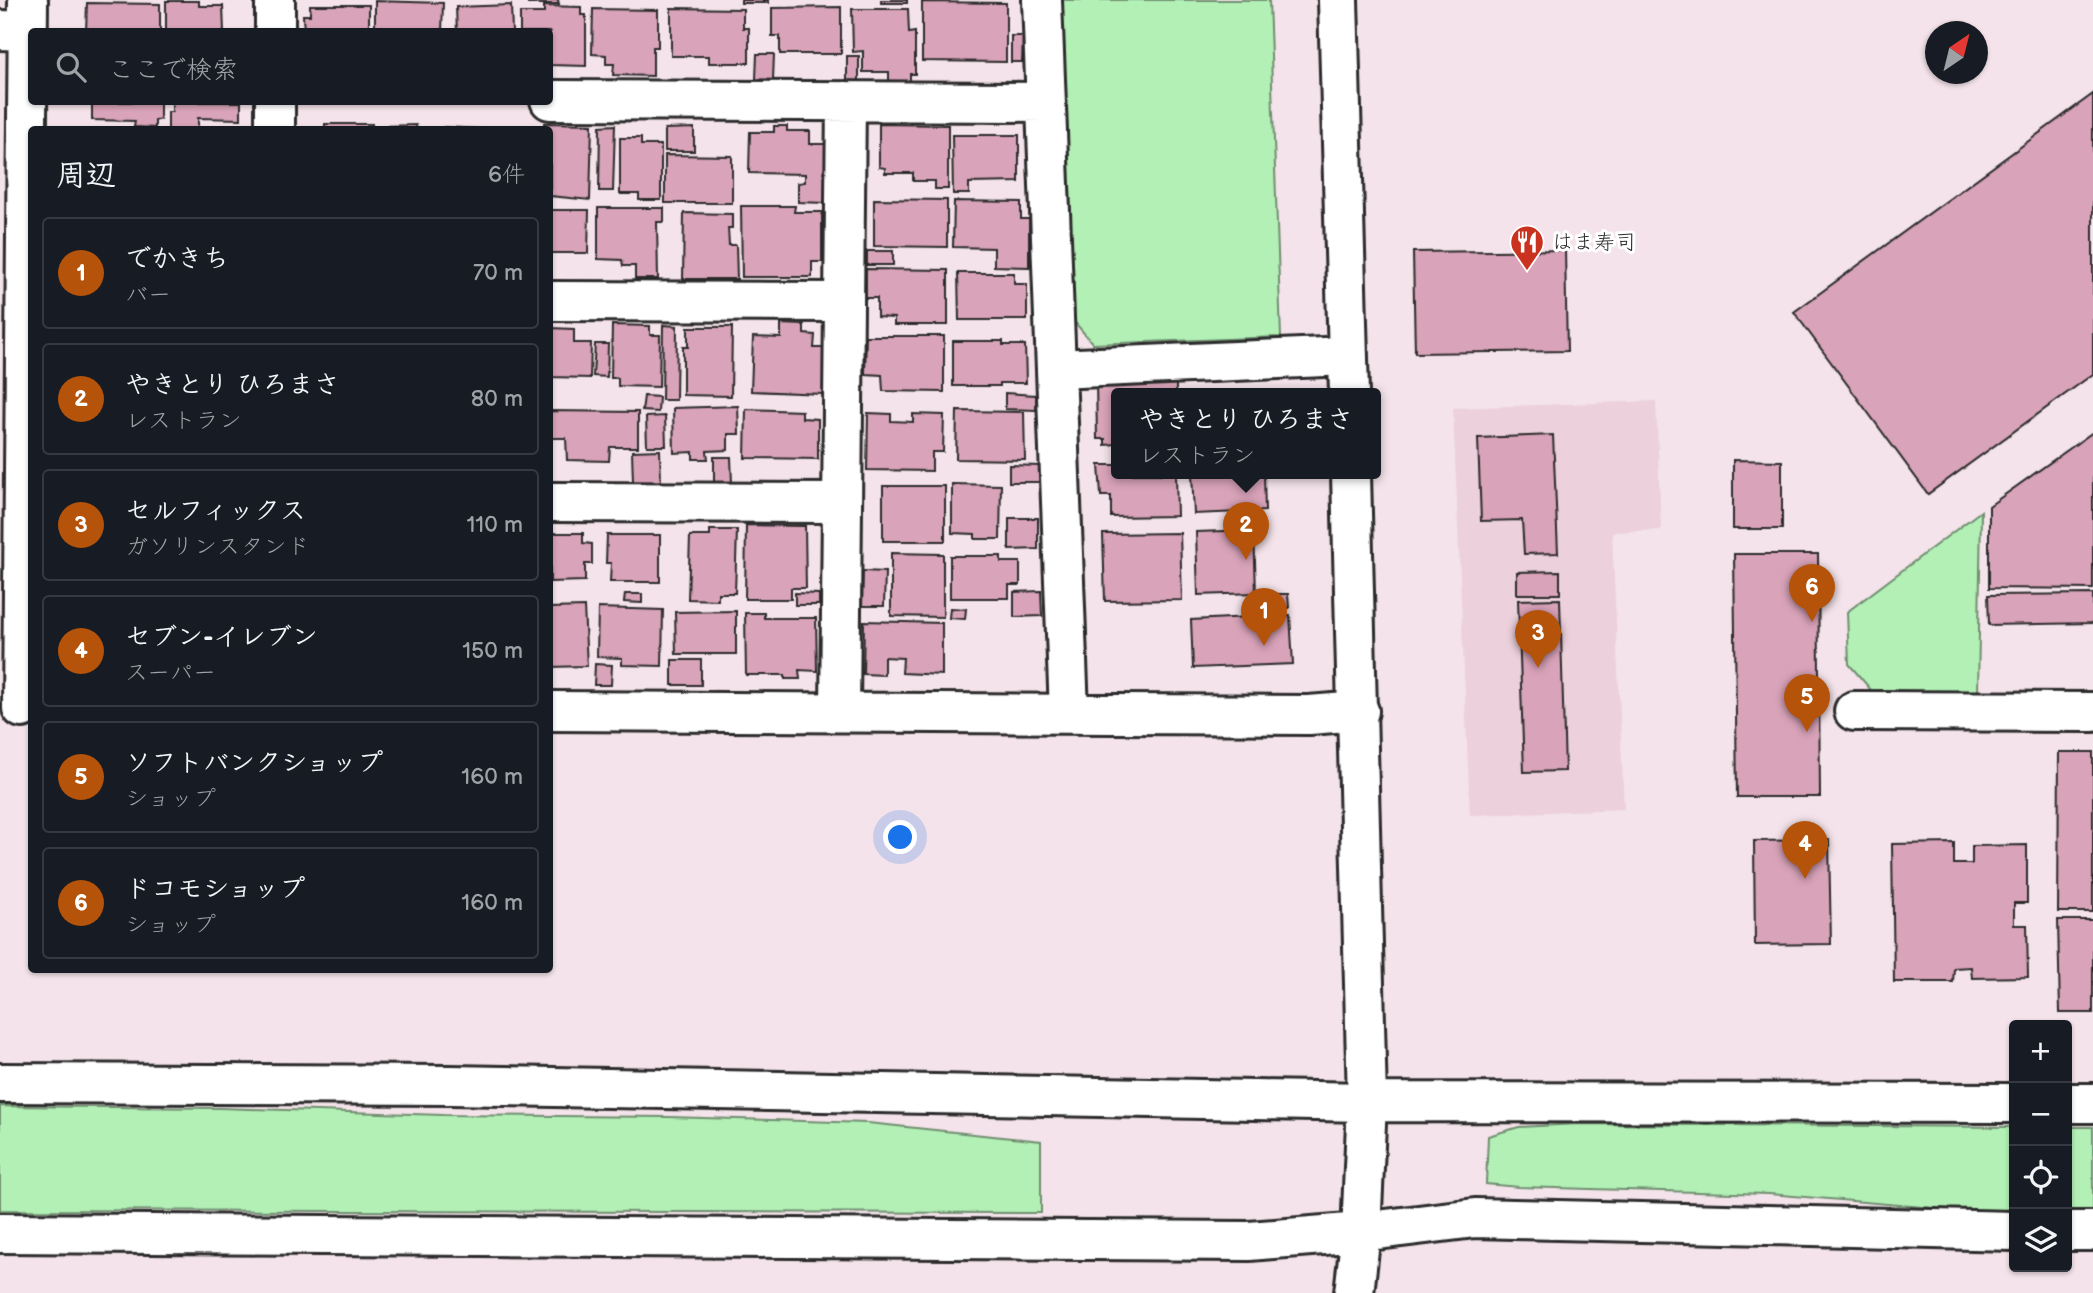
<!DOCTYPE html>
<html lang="ja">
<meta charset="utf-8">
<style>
body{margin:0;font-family:"Balsamiq Sans","Klee One",sans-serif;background:#20242c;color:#f1f3f6}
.controls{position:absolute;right:21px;bottom:21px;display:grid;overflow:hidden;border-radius:7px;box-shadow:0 2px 5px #0004}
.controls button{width:63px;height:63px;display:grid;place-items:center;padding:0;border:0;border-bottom:2px solid #363941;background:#171b24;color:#f1f3f6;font:35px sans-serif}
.compass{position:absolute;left:1925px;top:21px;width:63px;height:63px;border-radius:50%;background:#171b24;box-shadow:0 2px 5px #0004;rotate:35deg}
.you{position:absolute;left:901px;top:838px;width:24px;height:24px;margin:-18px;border:5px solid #fff;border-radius:50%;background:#1a73e8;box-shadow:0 0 0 10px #1a73e833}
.badge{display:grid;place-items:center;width:46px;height:46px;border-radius:50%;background:#b45309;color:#fff;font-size:23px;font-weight:700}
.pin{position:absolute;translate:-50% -58px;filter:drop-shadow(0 2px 4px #0008)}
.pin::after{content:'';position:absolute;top:37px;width:24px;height:21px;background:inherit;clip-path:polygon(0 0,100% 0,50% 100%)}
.popup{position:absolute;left:1111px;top:388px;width:270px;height:91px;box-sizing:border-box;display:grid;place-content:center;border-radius:7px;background:#171b24;filter:drop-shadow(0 2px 5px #0005);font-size:23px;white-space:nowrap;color:#9ea1a6}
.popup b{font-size:26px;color:#f1f3f6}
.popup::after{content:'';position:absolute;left:50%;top:100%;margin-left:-14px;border:14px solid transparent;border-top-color:#171b24}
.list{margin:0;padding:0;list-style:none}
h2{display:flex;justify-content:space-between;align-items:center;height:91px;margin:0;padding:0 28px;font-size:30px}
h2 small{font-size:23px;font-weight:400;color:#9ea1a6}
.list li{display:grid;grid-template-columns:46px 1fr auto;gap:21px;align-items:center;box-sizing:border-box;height:112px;margin:0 14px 14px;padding:0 14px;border:2px solid #363941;border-radius:7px}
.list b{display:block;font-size:26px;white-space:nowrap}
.list p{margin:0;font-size:23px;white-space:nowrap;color:#9ea1a6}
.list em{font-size:23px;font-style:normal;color:#9ea1a6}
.icon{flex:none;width:38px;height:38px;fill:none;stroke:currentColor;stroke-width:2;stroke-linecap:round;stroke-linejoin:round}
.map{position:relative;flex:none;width:2093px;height:1293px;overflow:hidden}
.search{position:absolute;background:#171b24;box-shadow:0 2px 5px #0004;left:28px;top:28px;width:525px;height:77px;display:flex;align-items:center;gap:18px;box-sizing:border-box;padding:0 24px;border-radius:7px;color:#9ea1a6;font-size:26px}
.panel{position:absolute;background:#171b24;box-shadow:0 2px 5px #0004;left:28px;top:126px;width:525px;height:847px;border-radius:7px}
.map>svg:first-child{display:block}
.built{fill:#ecd0db}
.green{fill:#b3f0b6;stroke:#6f8e70;stroke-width:2}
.building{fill:#d9a3b9;stroke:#2b2b2b;stroke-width:2}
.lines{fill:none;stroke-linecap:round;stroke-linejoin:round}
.minor-casing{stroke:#2b2b2b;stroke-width:44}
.tertiary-casing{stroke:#2b2b2b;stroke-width:44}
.minor{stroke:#fff;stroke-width:38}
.tertiary{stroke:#fff;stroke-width:38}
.labels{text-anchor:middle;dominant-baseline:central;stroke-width:6;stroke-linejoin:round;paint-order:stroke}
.poi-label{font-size:21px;fill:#2b2b2b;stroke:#fff;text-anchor:start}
</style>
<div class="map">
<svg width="2093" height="1293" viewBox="0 0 2093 1293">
<rect width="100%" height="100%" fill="#f4e3ea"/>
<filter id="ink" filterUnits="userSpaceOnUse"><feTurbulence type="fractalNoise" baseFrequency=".0143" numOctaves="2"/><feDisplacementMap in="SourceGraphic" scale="14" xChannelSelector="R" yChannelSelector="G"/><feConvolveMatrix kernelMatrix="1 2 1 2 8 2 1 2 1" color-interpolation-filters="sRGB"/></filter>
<g filter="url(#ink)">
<path class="built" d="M1656 401 1661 530 1612 532 1624 809 1470 815 1453 408Z"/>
<path class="green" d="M1060 0H1269L1281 337 1093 344 1072 319Z
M1981 511 1978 692 1871 690 1849 664 1847 612Z
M0 1106 220 1108 443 1115 668 1117 868 1123 1041 1141V1213L0 1210Z
M1578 1124 2014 1127V1210H1958L1769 1194 1519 1187 1486 1184 1488 1136 1519 1127Z
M2067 1127H2093V1211H2067Z"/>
<path class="building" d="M528 0H558L559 4H528Z
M741 0H768V3H741Z
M881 0H907V3H881Z
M166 1H199V6H223L224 32H166Z
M375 1 443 3 442 32H375Z
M922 2 1006 3V62L922 61Z
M87 3 160 4V32H86Z
M310 5H369V32H304L303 15H310Z
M511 5 512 32H457L456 7Z
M544 6 581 7V15H586V66L550 65V32H520V13H544Z
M841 7V54H780V36H772V8Z
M671 8 743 9V28H749V63H709V56H671Z
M593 9 658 10V47H653V76L613 75 614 64H606V55L592 54Z
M852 9H908L909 33 915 32V74H910V81L889 82V72H863V51L853 52Z
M1011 36H1023L1022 62H1011Z
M757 54H774L773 80 756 79Z
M847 56H859V83L847 82Z
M2093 94V374L1928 494 1794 312Z
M92 102H160V119L155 121V128L134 127 135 121 92 120Z
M172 102H241V119L198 118V130H168V112H172Z
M544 123 592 124 590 200 550 196V130H544Z
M325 124H372V130H325Z
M879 124 948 125V189H935V181H913V173H885V168L879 167Z
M416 125 417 130H382V126Z
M615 125 613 191H599L600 126Z
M774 126H787V131H810V144H826L825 203 798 202V183L805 182V174L749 173 750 132H774Z
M225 127 253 128V130H225Z
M444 127 500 130H444Z
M694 128V151H665V129Z
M952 135H1019V182L969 183V194H953Z
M620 138H641V145H661V200H639V194H620Z
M665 155 732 156V203H665Z
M874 199 947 200V247L874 246Z
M954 201 1021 202V219H1029V267L994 266V248L953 247Z
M741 206H795L794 212H822V262H812V277H742Z
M598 208H664V222H657L658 279H635V266H623L622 260 598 259Z
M550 210H589L588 253H550Z
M684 213 732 214V228H728L729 245H736L737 279H683Z
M1565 250 1567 351 1415 353 1413 252Z
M867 251H893V265H867Z
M866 269 948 270V325H894V318L877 317V298H866Z
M958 273H1014V284H1027V320H959Z
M781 324 804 325V334L815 335 814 348H825L823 394 751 391 753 337 781 338Z
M612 325 650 326V335H660L659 387 618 386V378H611Z
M663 325 677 326 676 400H662Z
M688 327H732L731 396 683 395V347H688Z
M550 328 574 329V343H591L590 378 550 377Z
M866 336H944V392L883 391 882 375 865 374Z
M953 341H1003V345H1025L1026 383H1000V386H953Z
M595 344H608L607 377 593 376Z
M1176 379V394H1116V444L1105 445V439H1097L1096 380Z
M1005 393 1036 395V410L1005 409Z
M644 396 659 397 658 412 642 411Z
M738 406 739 434H728V450L707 451 708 459H693V452L674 453 673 408Z
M746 409 802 411V418L818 419V459L745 458Z
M550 411 638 412V447H610L609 461 567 460 566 438H550Z
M957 411 1024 412 1025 460 956 459Z
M868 413 891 414V421L913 422V414L944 415 943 452H932V471L867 470Z
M665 416 666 446H647L646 417Z
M2093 432V589L1989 588V506Z
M1553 435 1558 553 1524 554 1522 520 1481 521 1478 438Z
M660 450 661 482H633L632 451Z
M714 457H731L732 484 714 483Z
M1733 460 1782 461V529H1733Z
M1009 465 1040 466 1041 482H1009Z
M1099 465H1116V474H1176L1177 516 1111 517V496H1101Z
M1192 474H1264L1265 511 1194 514Z
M952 484 1001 485 1000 539H975V534L952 533Z
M883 486H945V541H883Z
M1009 518H1038V549L1009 550Z
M746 525 805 526 806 588H791V599H745Z
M710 530H737L735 593H718V600L688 599 690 536H710Z
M1254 530 1256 593 1198 595 1196 532Z
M550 533H583V543L592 544V564H585V581L550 582Z
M1180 533 1182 600 1105 601 1103 534Z
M607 535H660V582H610L611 563H606Z
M891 553 943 554V617L891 616Z
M1734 554H1818L1820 797H1737Z
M950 556H1001V562H1020V585H1009V598H950Z
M863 571 885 572 884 606H862Z
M1560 571V594H1517V572Z
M1041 591 1042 616 1014 617V592Z
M795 593 819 594V605H795Z
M625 594H642V603L624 602Z
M1260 594H1288L1289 608 1260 609Z
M2093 594V623L1989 625 1988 595Z
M1560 599 1565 771 1524 772 1518 600Z
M584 607 587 666 550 667V608Z
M598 608 663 610 662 666 622 665V658L597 657Z
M950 608 966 609 965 619 949 618Z
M736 611V654H676L675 612Z
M745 613H764V618H816L817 671 799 670 800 679H785V675H746Z
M1290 615 1293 664 1193 668 1191 620Z
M864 621 942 623V675L902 673 903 658 884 657V675L863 674Z
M672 660H701V685H672Z
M595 664 612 665 611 685H594Z
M2059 752H2093V912H2058Z
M1829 840 1831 944 1755 945 1754 841Z
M1954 843V864H1972V846L2027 845V903H2014V925H2027L2028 977 1972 978 1971 967 1954 968 1953 982H1894L1892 844Z
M2058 920H2093V1013H2060Z"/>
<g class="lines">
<g class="minor-casing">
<path id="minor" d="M1042 0 1069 713
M0 30 28 31
M275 32V0
M550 100 1045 102
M275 130V102
M550 301 843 302
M1056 369 1347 356
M550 502 842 503
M550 711 1309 715 1359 711
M1854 711 2093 712
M840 712 846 101"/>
</g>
<g class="tertiary-casing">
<path id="tertiary" d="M1338 0 1349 394
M1351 474 1367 1102 1361 1232 1354 1293
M22 708 28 0
M0 1083 451 1085 1367 1102 2014 1103
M2067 1103H2093
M2067 1231H2093
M0 1233 1249 1241 1361 1232 1475 1218 2014 1231"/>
</g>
<use href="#minor" class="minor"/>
<use href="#tertiary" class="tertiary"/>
</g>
</g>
<defs>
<g id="restaurant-pin" transform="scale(1.75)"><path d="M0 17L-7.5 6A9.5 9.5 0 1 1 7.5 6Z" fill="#c8321e" stroke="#fff"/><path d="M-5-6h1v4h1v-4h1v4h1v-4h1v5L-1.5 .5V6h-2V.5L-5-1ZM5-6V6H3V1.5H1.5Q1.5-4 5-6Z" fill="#fff"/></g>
</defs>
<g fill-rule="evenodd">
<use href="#restaurant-pin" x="1527" y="242"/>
</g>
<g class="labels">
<g class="poi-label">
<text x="1552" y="242">はま寿司</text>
</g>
</g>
</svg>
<div class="controls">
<button>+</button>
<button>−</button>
<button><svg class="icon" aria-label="locate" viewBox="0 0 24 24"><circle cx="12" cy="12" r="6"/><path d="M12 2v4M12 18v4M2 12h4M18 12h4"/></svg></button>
<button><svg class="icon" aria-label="layers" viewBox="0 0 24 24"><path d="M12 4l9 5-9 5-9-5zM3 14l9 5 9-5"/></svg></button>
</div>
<svg class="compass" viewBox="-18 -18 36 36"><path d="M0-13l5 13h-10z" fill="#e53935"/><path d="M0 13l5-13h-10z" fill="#9ea1a6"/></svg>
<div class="you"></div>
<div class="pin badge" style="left:1264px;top:646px">1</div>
<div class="pin badge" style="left:1246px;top:560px">2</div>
<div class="popup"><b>やきとり ひろまさ</b>レストラン</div>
<div class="pin badge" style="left:1538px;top:668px">3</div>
<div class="pin badge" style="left:1805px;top:879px">4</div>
<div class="pin badge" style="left:1807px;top:732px">5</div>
<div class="pin badge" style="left:1812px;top:622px">6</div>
<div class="search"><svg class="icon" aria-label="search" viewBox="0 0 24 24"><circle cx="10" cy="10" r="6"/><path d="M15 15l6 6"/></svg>ここで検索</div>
<section class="panel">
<h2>周辺<small>6件</small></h2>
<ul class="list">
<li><span class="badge">1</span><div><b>でかきち</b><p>バー</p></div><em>70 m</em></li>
<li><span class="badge">2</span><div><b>やきとり ひろまさ</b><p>レストラン</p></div><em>80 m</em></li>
<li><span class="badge">3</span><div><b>セルフィックス</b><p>ガソリンスタンド</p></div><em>110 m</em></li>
<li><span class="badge">4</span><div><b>セブン-イレブン</b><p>スーパー</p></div><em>150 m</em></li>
<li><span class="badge">5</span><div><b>ソフトバンクショップ</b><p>ショップ</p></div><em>160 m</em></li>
<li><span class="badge">6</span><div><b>ドコモショップ</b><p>ショップ</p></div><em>160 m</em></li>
</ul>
</section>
</div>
